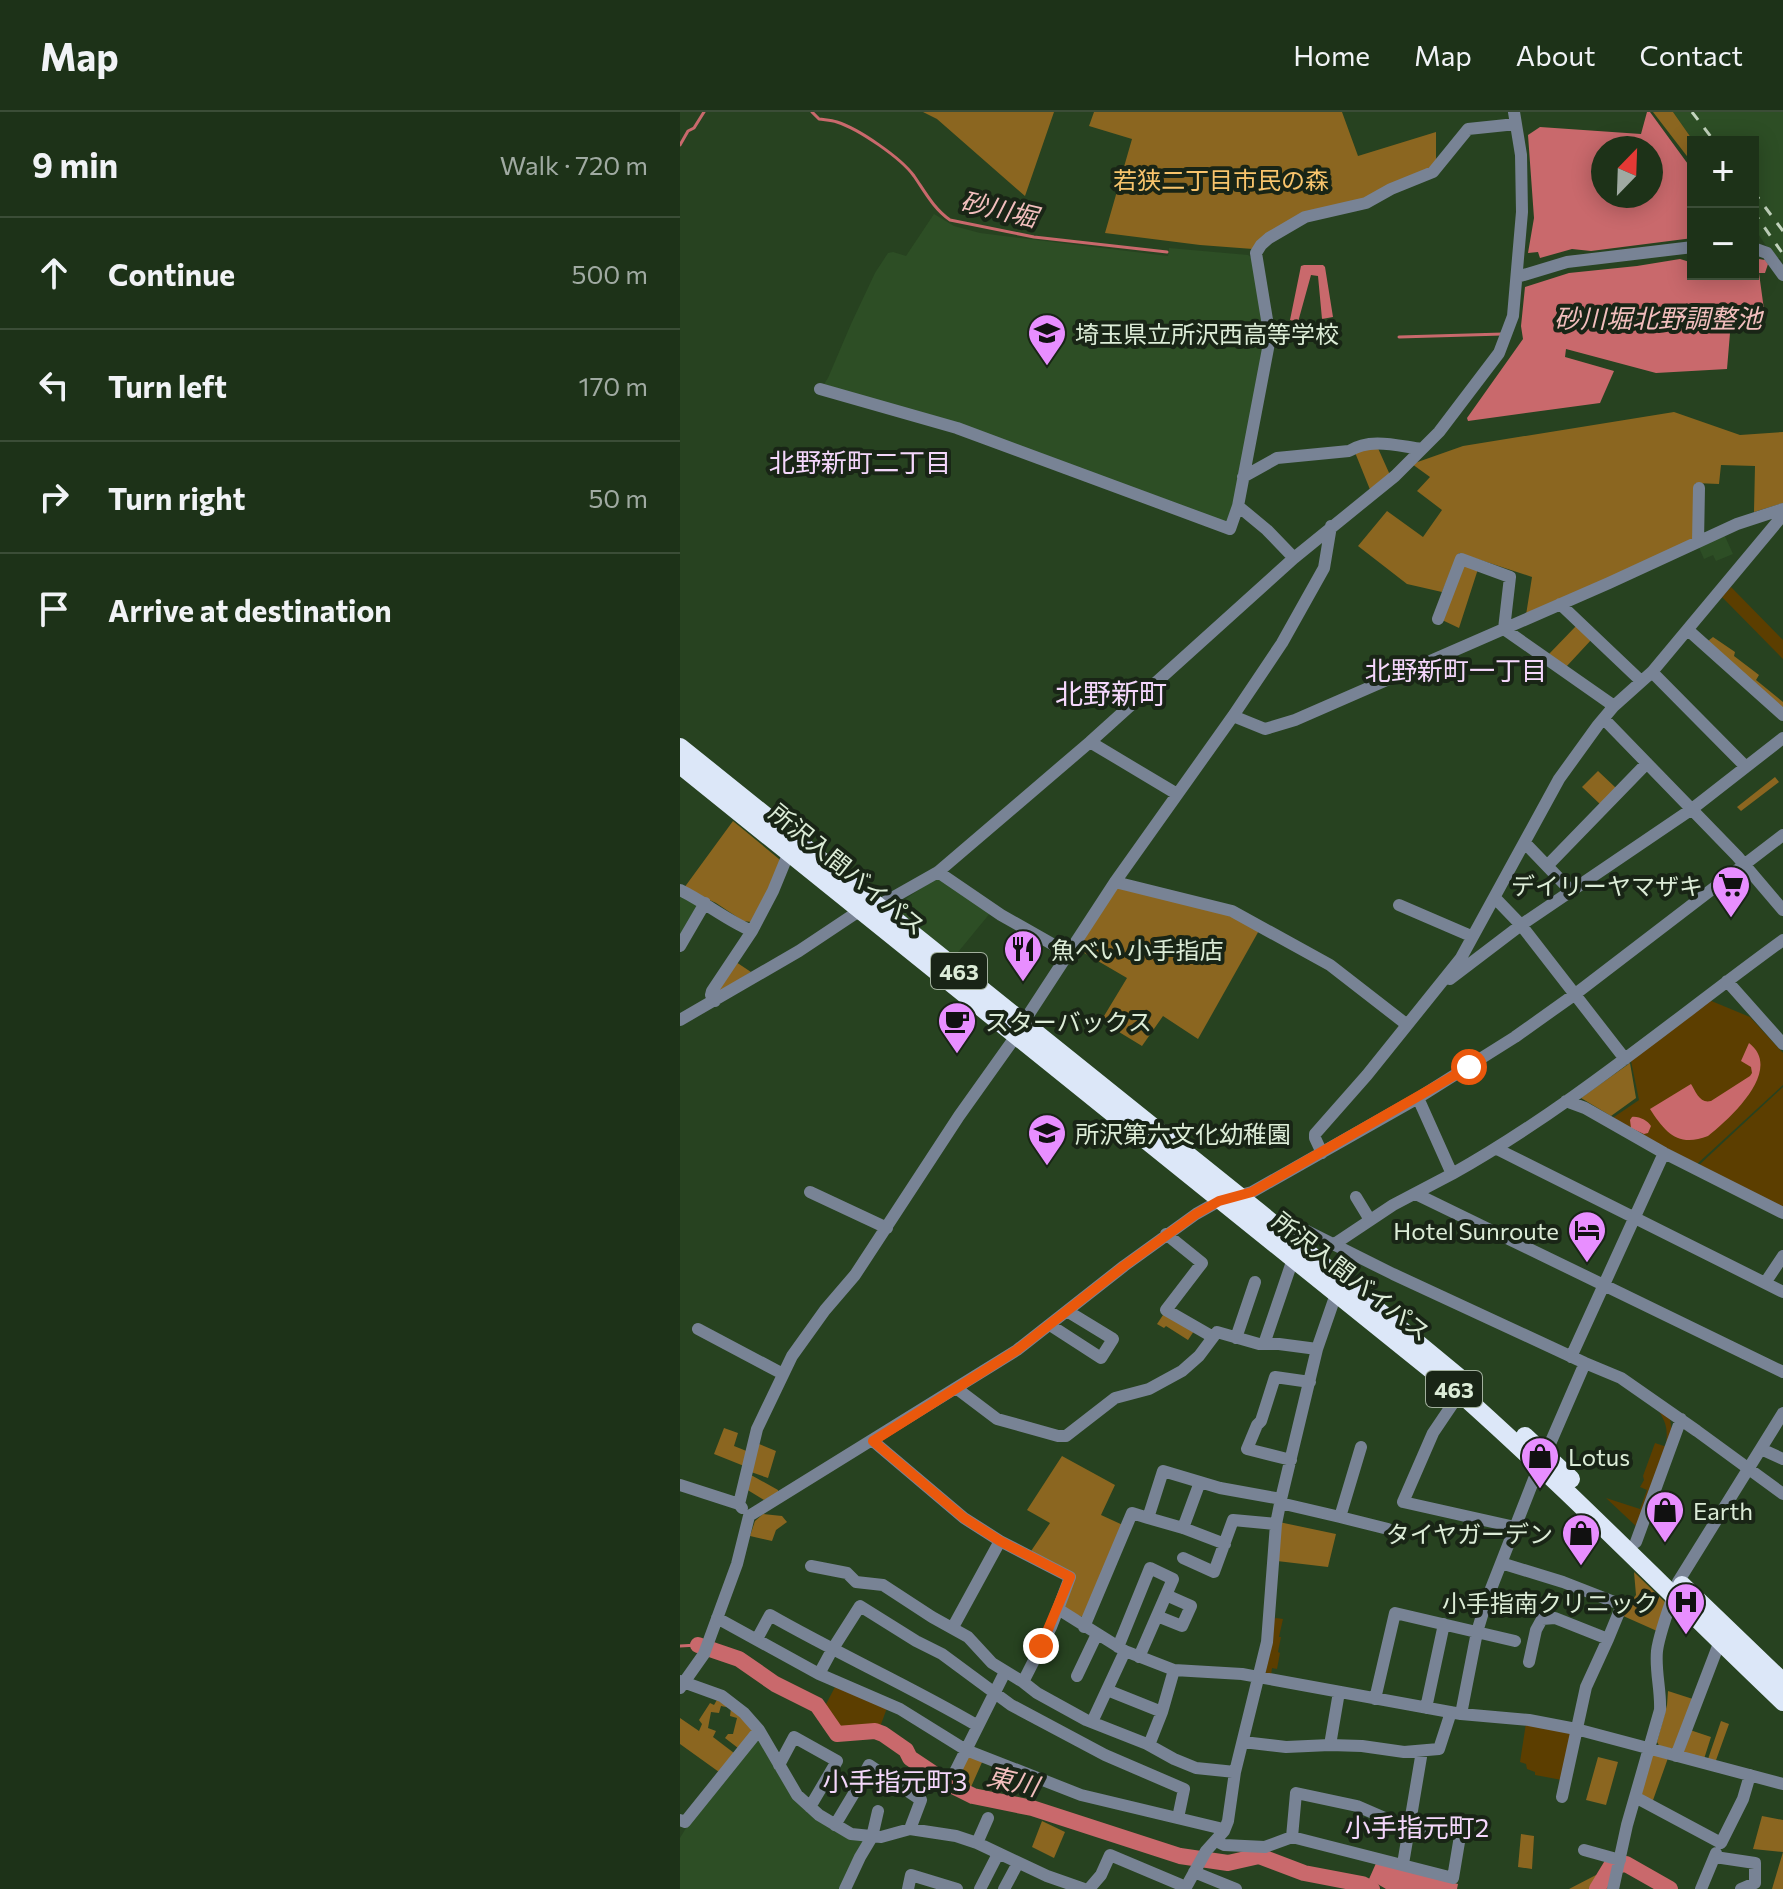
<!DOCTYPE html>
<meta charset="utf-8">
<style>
body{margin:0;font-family:Commissioner,"Noto Sans JP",sans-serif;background:#253a21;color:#f1f3f6}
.controls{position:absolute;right:24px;top:24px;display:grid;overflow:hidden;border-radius:0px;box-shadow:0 4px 20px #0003}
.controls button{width:72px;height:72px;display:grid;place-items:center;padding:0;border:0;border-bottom:2px solid #3b4d37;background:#1d3218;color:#f1f3f6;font:40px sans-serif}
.compass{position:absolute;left:911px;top:24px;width:72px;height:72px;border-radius:50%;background:#1d3218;box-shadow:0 4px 20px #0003;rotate:23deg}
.stop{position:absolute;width:24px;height:24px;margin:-18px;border:6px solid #ea580c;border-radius:50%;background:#fff}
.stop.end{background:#ea580c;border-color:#fff;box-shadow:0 2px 8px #0008}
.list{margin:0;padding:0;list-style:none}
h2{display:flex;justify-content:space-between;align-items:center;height:104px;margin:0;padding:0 32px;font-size:34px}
h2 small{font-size:26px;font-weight:400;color:#a0aaa2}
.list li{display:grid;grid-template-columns:52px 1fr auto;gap:24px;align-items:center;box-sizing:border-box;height:112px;padding:0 32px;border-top:2px solid #3b4d37}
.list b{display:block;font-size:30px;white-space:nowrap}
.list em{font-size:26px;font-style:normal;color:#a0aaa2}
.icon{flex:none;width:44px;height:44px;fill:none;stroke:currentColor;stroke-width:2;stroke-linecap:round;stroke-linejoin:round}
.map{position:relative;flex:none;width:1103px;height:1777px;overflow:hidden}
header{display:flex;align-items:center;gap:48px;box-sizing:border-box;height:112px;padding:0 40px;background:#1d3218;border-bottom:2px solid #3b4d37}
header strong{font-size:38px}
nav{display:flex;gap:44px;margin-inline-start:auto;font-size:28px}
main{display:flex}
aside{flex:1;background:#1d3218}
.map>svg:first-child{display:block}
.built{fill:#2d4e25}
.green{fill:#5c3e00}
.forest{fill:#8b6620}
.water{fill:#c9696c;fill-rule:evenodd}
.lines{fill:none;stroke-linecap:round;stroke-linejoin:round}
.stream{stroke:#c9696c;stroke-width:3}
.river{stroke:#c9696c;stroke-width:16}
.minor{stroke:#788395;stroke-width:12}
.highway{stroke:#dce7f8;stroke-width:18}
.rail{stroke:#c2d3bd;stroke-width:3;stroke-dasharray:10 10;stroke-linecap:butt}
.route{stroke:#ea580c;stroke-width:10}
.labels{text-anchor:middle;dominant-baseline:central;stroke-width:8;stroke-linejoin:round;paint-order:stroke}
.shield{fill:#192516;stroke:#a2b09d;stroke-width:2}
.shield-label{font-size:22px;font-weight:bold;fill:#dcecd7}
.park-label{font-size:24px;fill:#f8c46c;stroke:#192516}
.poi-label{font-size:24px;fill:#dcecd7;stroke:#192516;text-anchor:start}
.street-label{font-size:24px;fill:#dcecd7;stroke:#192516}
.water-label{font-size:26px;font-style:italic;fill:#f2bebd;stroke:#192516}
.neighbourhood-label{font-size:26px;fill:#f5d7fc;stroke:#192516}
.quarter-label{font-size:28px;fill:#f5d7fc;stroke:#192516}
</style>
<header>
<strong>Map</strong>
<nav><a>Home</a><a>Map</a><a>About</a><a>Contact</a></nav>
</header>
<main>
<aside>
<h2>9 min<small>Walk · 720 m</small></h2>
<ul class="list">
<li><svg class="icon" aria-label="ahead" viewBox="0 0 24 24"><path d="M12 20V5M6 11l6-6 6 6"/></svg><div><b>Continue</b></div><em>500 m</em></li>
<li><svg class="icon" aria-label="left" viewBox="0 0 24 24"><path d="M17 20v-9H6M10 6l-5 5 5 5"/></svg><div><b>Turn left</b></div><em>170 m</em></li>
<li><svg class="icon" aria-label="right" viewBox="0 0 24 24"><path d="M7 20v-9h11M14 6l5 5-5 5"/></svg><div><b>Turn right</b></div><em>50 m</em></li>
<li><svg class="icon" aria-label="arrive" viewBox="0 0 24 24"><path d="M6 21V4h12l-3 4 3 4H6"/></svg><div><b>Arrive at destination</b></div></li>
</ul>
</aside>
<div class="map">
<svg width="1103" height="1777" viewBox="0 0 1103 1777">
<rect width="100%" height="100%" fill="#274220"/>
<path class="built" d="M993 0H1103V150L1100 146H1094L1073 114V30H1014Z
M254 102 274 114 300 121 488 144 489 136 568 143 572 146 587 222 560 368 546 413 144 272 148 266 171 212 195 161 208 141 213 140 226 144Z
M1043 420 1053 442 1036 449 1033 443 1024 447 1017 431Z
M259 764 311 800 274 845 214 795Z
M0 779 17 794 0 824Z
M77 1628 82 1632 114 1686 184 1729 161 1777H0V1726L6 1716Z"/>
<path class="green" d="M1051 475 1103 528V547L1042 485Z
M1029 888 1070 905 1103 941V973L1016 1053 931 1007 959 988 951 949Z
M1103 975V1099L1018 1054Z
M977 1296 990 1307 992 1321 958 1416 926 1386 960 1397 967 1378 960 1375 964 1368 963 1364 975 1331 984 1334 986 1333C988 1315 986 1311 977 1296Z
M596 1506 603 1507 599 1525H601L598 1540 600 1541 597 1557 592 1556 591 1563 587 1562 584 1558 594 1507Z
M155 1575 207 1596 200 1615 161 1614 144 1596Z
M846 1611 892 1620 882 1668 855 1663V1660L847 1657 846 1652 840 1650Z"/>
<path class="forest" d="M243 0H374L345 84 257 7Z
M414 0H662L678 44 756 20V54L685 87 629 99 573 137 520 133 425 121 452 27 409 14Z
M973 0H993L1014 30 1013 52Z
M994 300 1060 323 1103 320V391L1074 400 1075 354 1041 353 1039 372 1015 371 1014 429 846 503 852 465 779 441 762 480 727 472 678 434 707 399 743 425 762 398 737 379 750 365 732 352 783 334Z
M697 334 710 363 691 380 674 338Z
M781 450 798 457 779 516 760 507Z
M897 513 912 527 886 555 869 542Z
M1033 525 1055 540 1054 544 1079 563 1076 568 1103 590V598L1028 529Z
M918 659 936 676 921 693 902 675Z
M1095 665 1099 670 1061 699 1057 695Z
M53 709 99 747 100 749 90 777 71 810 63 809 36 791 4 776Z
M436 773 552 799 581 815 518 927 483 904 462 934 421 909 447 866 394 835Z
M56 850 71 860 38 881 36 878Z
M950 951 956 986 931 1004 901 986Z
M487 1197 516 1216 508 1228 486 1214 484 1216 477 1212Z
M44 1316 58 1321 54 1334 69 1340 64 1354 34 1342Z
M79 1332 96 1339 88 1366 71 1360Z
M382 1344 435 1373 421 1403 445 1414 405 1506 383 1497 393 1464 349 1442 370 1411 347 1398Z
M71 1363 98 1378V1381L84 1388 66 1377Z
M83 1402 102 1404 107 1410 96 1418 92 1429 70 1424 75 1409Z
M599 1410 656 1422 648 1455 597 1449Z
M954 1460 987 1492 977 1519 941 1503 956 1483Z
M988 1579 1016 1588 998 1637 980 1635 977 1630 987 1593Z
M38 1586 62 1602 74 1617 60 1636H58L45 1626 48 1622H53L57 1606 50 1604 51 1596 41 1594 39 1601 31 1600 28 1616 36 1619 33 1625 54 1641V1643L39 1660 0 1632V1606L19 1619 22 1612 19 1608 30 1591 34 1593Z
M1041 1609 1049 1612 1035 1651 1028 1647Z
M1010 1618 1031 1625 1024 1647 1003 1642Z
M288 1642 303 1648 291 1675 276 1665Z
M970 1642 988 1646 972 1691 961 1685Z
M918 1645 938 1650 926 1693 906 1688Z
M1082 1704 1103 1708V1777H1092L1103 1740 1073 1737Z
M362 1709 385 1720 374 1746 352 1735Z
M841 1722 854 1724 852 1757 838 1755Z
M916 1763 931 1768 929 1777H889Z"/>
<path class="water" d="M967 0H970L1013 59V126L911 139 892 137 860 146 858 140 848 141 854 106 848 23 860 15 961 22ZM971 36V84H923V36Z
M1073 146 1085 148 1088 152 1085 161H1079L1085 205 1051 209 1047 257 976 261 886 237 885 245 934 259 920 291 788 309 787 306 843 227 841 214 845 175 889 161 957 154 1000 147 1013 151V162H1073Z
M624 153H643L645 155 653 205 642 207 638 164 631 163 618 210 610 208 621 154Z
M1069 931C1103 957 1053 1004 1028 1024 998 1036 985 1020 970 997L1011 972C1016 980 1020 992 1031 989L1070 964 1072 961 1071 955 1061 949Z
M952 1005C959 1004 968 1009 971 1014L968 1021 964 1022 951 1016 950 1008Z
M697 1749 778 1772 777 1777H706L689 1767Z"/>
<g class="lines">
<path class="stream" d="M132 0 139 7C145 8 151 8 157 10 179 17 221 46 234 64 245 80 254 97 270 108L354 125 487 140
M0 33 8 19 14 16 24 0
M719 225 823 222
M594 228H624L657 222
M0 1534 18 1533"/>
<path class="river" d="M18 1533 59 1547 95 1572 137 1593 157 1622 195 1619 203 1622 226 1638 230 1646 269 1672 293 1684 352 1696 500 1744 548 1751 579 1744 624 1761 682 1772 692 1777
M917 1777 931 1754 946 1752 990 1777"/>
<path class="minor" d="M1073 136 1087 141 1103 163
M837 165 887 150 1013 135
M140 277 277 316 550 417 558 394 590 226 576 141 581 133 589 126 625 105 686 91 711 77 753 60 788 17 836 12
M563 365 597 346 669 339C691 325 718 334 742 337
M558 394 587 418 614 446
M1018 430 1019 376
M880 492 961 569
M758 507 781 447 830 465 824 517 934 594
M1008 518 1103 603
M972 560 1066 655
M553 604 585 617 615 608 929 471 1057 412 1103 397
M924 607 1057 744 1103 798
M410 630 497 682
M845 731 892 780
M867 754 967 651
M258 760 321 803 388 841
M435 770 552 799 650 853 726 912
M0 778C25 790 46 808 72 819L93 779 109 740
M815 786 841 813 945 947
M719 793 791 824
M0 834 25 791
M770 867 841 813 1012 697 1103 626
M1047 869 1103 932
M35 889 31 883 32 879 72 819
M0 908 119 839 173 803 205 790 258 760 410 630 614 446 715 364 759 320 819 241 833 204 842 100 841 43 834 0
M343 911 435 770 553 604 602 531 644 456 651 414
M886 989 905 996 984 1041 891 1245
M817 1037 1103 1180
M642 1041 635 1026V1022L687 963 781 846 879 667 918 613 934 594 972 560 1103 403
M984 1041 1103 1101
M772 1062C890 996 994 907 1103 828
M130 1080 207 1116
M736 1082 1103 1260
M676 1085 690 1108
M609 1114H617L713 1162 905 1251 941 1266 1017 1319 1103 1382
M486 1122 522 1151 486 1198 533 1225
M653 1133 713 1093 772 1062 738 986
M1085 1171 1103 1144
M370 1213 421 1246 433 1227 387 1199
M18 1217 103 1262
M556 1226 575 1170
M584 1232 613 1147
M276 1276 317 1307 378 1324H386L435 1286 469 1277 502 1259 519 1244 537 1220 579 1232H599L637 1237
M780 1281 753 1321 723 1390 835 1415
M193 1329 284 1406 320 1429 390 1465 378 1497 445 1539 494 1558 562 1562 781 1602 849 1608 896 1617 1103 1672
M869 1334 905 1251
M681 1335 660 1405 708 1417
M1081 1337 1103 1347
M611 1348 567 1337 577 1313 581 1309 595 1265 630 1270
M0 1373 59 1392 62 1396
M600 1391 660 1405
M59 1392 77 1317 112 1244 145 1198 175 1163 279 1004 336 924
M468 1406 503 1416 545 1432
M503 1416 520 1370
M956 1430 1001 1307
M503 1446 534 1460 553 1408 596 1412
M821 1451 883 1470 942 1493 928 1527
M131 1454 167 1461 176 1470 203 1473 252 1505 288 1525 312 1551 343 1570 357 1581 406 1608 467 1632 494 1647 516 1656 555 1660
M477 1504 502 1514 511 1494 486 1483
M37 1506 139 1562 220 1597 286 1638 401 1683 539 1716 544 1719
M273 1515 320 1429
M404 1515 452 1401 468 1406 483 1359 540 1376 601 1387
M77 1527 90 1503C158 1542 230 1574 298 1614
M438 1535 470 1456 493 1467 459 1545
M849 1550 856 1518 862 1507 875 1506 928 1527 906 1575 882 1685
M139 1562 152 1538 180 1494 236 1529 262 1542 331 1593 425 1643 504 1677 498 1706
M397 1564 417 1522
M0 1569 42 1584 64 1601 79 1618 117 1683 139 1703 171 1722 201 1725 230 1717 276 1724 297 1731 367 1764 404 1777
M343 1570 371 1515 378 1497
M0 1576 24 1542 57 1452 69 1404 337 1238 444 1154 516 1102 539 1089 572 1080 738 986 835 925 894 883 1103 723
M427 1578 482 1600
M695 1587 715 1501 835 1529
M746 1596 764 1512
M781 1602 797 1520 807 1487 854 1367 858 1363 861 1356
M412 1610 445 1539
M563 1630 606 1635 650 1633 682 1634 724 1640 759 1637 771 1600
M469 1633 482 1600 494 1558
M650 1633 659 1580
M996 1644 1040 1529
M99 1653 114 1625 157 1649 130 1695
M274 1662 325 1560
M955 1685 1041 1731 1063 1687 1070 1663
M0 1708 5 1710 79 1618
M155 1713 173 1683 189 1653 241 1688 230 1717
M536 1729 544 1733 585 1735 612 1725 773 1766 781 1718 730 1717 677 1694 616 1681 612 1725
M297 1731 308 1706
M904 1738 940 1748
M1035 1745 1075 1751V1771L1061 1777
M723 1752 742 1639
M514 1760 556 1777
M165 1777 180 1745 192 1725 198 1699
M228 1777 231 1763 277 1777
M300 1777 318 1742
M324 1777 338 1751
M409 1777 421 1763 430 1743 506 1775
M505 1777 526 1739 544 1719 548 1709 555 1660 587 1530 596 1412 601 1387 637 1237 656 1182
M933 1777 947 1713 980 1598C981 1578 975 1559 977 1539 979 1522 992 1487 998 1470L1103 1301
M1021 1777 1036 1741"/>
<path class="highway" d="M0 635 579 1100 781 1267
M0 653 780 1281C891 1380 995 1487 1103 1590
M845 1324 891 1367
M1002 1473 1103 1570"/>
<path class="rail" d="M1012 0 1035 30
M1073 79 1103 119
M1073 99 1103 142"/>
</g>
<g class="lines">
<path class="route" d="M361 1534 390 1465 320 1429 284 1406 193 1329 337 1238 444 1154 516 1102 539 1089 572 1080 789 955"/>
</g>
<defs>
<g id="school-pin" transform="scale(2)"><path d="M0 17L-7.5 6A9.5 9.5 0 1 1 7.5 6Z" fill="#e88eff" stroke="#192516"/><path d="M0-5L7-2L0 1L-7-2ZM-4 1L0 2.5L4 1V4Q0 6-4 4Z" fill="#111"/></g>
<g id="supermarket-pin" transform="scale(2)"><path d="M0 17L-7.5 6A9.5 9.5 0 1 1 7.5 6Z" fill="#e88eff" stroke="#192516"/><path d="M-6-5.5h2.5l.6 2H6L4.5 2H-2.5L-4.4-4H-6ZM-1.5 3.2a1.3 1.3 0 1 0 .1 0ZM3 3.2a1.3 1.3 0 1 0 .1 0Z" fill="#111"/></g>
<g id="restaurant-pin" transform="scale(2)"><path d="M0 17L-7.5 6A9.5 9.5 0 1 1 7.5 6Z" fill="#e88eff" stroke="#192516"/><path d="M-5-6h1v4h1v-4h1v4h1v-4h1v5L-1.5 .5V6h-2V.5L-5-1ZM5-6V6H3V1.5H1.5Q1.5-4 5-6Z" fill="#111"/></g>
<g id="cafe-pin" transform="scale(2)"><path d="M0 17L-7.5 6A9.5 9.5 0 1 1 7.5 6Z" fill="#e88eff" stroke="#192516"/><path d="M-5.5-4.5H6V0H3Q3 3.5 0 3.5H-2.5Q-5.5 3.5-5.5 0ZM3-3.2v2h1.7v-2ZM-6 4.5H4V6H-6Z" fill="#111"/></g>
<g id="hotel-pin" transform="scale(2)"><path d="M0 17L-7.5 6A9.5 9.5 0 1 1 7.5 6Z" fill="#e88eff" stroke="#192516"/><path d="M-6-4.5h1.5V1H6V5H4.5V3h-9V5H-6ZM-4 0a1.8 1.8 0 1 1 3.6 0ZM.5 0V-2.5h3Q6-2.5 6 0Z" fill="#111"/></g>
<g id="shop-pin" transform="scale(2)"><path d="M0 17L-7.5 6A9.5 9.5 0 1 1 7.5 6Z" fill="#e88eff" stroke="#192516"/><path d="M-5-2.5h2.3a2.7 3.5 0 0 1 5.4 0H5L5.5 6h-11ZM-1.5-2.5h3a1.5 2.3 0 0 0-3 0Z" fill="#111"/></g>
<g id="hospital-pin" transform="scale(2)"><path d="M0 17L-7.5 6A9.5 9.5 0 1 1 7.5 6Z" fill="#e88eff" stroke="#192516"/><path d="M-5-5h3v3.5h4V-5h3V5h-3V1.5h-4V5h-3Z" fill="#111"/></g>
</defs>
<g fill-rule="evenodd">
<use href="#school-pin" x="367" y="221"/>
<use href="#supermarket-pin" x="1051" y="773"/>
<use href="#restaurant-pin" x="343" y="837"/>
<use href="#cafe-pin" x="277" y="909"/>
<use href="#school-pin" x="367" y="1021"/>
<use href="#hotel-pin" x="907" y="1118"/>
<use href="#shop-pin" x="860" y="1344"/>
<use href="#shop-pin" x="985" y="1398"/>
<use href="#shop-pin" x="901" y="1421"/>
<use href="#hospital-pin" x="1006" y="1490"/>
</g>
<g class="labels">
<g class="shield">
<rect x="251" y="841" width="56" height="36" rx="6"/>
<rect x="746" y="1259" width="56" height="36" rx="6"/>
</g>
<g class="shield-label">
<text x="279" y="859">463</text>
<text x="774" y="1277">463</text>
</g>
<g class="park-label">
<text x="541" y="67">若狭二丁目市民の森</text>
</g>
<g class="poi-label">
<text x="395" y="221">埼玉県立所沢西高等学校</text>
<text x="1023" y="773" text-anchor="end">デイリーヤマザキ</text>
<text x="371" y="837">魚べい 小手指店</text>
<text x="305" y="909">スターバックス</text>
<text x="395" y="1021">所沢第六文化幼稚園</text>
<text x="879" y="1118" text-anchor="end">Hotel Sunroute</text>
<text x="888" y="1344">Lotus</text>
<text x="1013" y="1398">Earth</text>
<text x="873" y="1421" text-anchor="end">タイヤガーデン</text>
<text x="978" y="1490" text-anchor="end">小手指南クリニック</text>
</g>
<g class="street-label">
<text transform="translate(168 757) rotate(39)">所沢入間バイパス</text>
<text transform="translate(672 1164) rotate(38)">所沢入間バイパス</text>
</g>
<g class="water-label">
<text transform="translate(319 96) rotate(13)">砂川堀</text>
<text x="978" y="205">砂川堀北野調整池</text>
<text transform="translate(333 1668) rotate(13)">東川</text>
</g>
<g class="neighbourhood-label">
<text x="180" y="349">北野新町二丁目</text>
<text x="776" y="557">北野新町一丁目</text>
<text x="215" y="1668">小手指元町3</text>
<text x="737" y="1714">小手指元町2</text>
</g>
<g class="quarter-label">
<text x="431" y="581">北野新町</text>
</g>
</g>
</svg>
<div class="controls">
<button>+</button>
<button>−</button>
</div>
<svg class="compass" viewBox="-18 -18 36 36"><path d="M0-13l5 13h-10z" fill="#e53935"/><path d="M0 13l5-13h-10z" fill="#a0aaa2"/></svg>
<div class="stop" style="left:789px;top:955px"></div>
<div class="stop end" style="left:361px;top:1534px"></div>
</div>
</main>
